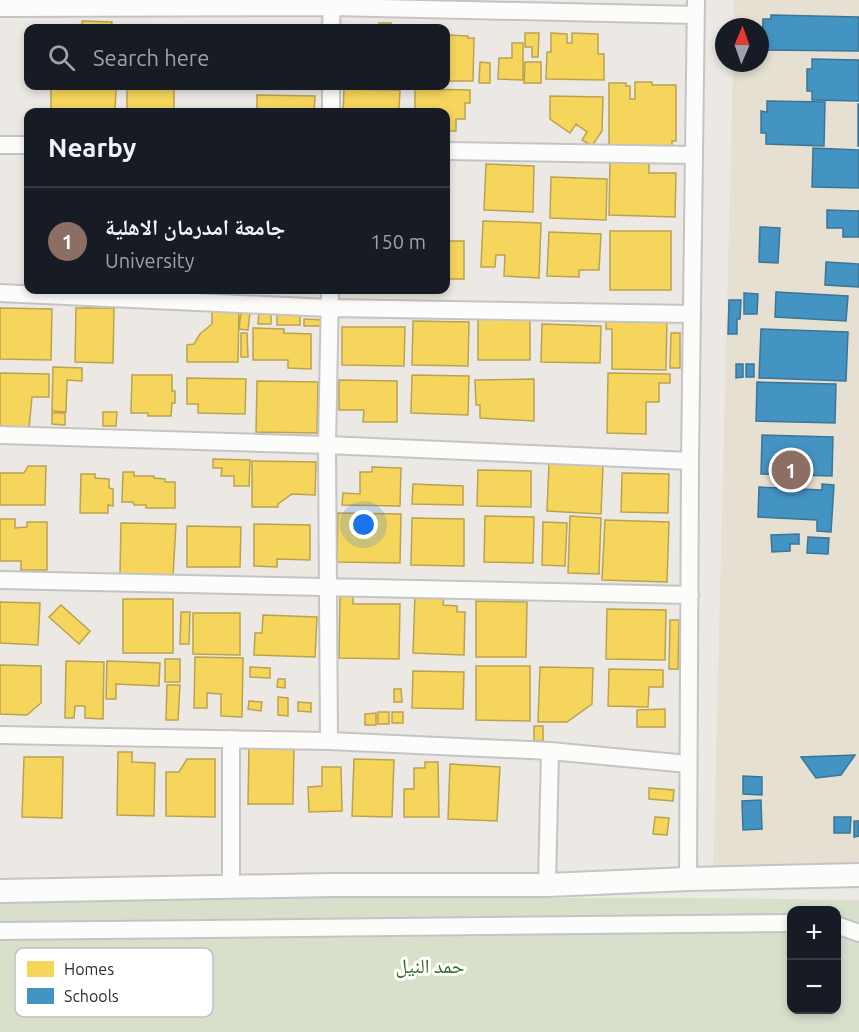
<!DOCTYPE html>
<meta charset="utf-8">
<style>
body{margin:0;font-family:Ubuntu,"Noto Naskh Arabic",sans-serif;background:#242831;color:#f1f3f6}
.controls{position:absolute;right:18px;bottom:18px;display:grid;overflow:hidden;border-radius:12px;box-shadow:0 3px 9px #0003}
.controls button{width:54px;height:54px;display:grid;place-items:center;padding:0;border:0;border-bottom:2px solid #363941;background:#171b24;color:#f1f3f6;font:30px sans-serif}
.compass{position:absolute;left:715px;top:18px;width:54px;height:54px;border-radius:50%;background:#171b24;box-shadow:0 3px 9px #0003;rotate:2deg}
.you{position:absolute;left:364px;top:525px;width:21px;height:21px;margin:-15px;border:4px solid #fff;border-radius:50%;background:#1a73e8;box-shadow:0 0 0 9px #1a73e833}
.badge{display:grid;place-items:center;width:39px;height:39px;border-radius:50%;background:#706f6e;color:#fff;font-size:20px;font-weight:700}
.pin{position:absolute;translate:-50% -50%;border:3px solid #fff;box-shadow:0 2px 6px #0006}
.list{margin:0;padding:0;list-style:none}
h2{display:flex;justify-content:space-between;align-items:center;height:78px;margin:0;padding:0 24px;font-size:26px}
h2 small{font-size:20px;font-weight:400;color:#9ea1a6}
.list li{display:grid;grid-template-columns:39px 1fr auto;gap:18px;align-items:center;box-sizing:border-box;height:108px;padding:0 24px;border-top:2px solid #363941}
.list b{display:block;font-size:22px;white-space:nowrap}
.list p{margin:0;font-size:20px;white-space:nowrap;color:#9ea1a6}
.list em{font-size:20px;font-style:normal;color:#9ea1a6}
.icon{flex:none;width:33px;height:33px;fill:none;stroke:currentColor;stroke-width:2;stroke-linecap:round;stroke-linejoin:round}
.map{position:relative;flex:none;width:859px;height:1032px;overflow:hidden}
.search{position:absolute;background:#171b24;box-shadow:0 3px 9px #0003;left:24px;top:24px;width:426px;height:66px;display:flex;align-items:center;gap:15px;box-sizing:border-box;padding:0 21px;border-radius:12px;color:#9ea1a6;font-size:22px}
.panel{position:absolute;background:#171b24;box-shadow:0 3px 9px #0003;left:24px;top:108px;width:426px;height:186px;border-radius:12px}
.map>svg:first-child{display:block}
.education{fill:#e6e0d3}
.cemetery{fill:#d8e0cc;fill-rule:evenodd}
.homes{fill:#f6d55c;stroke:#baa34e;stroke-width:1.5}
.schools{fill:#4393c3;stroke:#3d7596;stroke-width:1.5}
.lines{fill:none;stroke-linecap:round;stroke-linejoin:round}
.street-casing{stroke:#c5c4c5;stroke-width:20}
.secondary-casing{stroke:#c5c4c5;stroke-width:26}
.street{stroke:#fcfcfb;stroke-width:16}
.secondary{stroke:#fcfcfb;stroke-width:22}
.labels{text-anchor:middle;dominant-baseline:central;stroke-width:6;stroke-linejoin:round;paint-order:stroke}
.park-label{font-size:20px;fill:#2c6e1b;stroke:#fff}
.key{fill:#fff;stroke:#c0c0c0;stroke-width:1.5}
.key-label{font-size:16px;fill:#2e2e2e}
</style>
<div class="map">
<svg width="859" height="1032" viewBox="0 0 859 1032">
<rect width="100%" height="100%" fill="#ece8e4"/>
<path class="education" d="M734 0H859V878L713 879 733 63H760V27H734Z"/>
<path class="cemetery" d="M0 898H693L859 900V1032H0ZM792 910H836V1010H792Z"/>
<path class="homes" d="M82 21 112 22 111 28H82Z
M379 23H391V28H379Z
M289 26 319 27V28H289Z
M525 33H539L538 57H532V47H525Z
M551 33 567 34V43H572V33L598 34V54H604V80L546 79 547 52H551Z
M446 35 468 36V38H474L473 81H446Z
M512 43H523V80L498 79 499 58H512Z
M480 62 490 63V83H479Z
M525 62H541V83H524Z
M635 82H652V85H676V141H672V146L609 147V83H626V86H630V99H635Z
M51 87 116 88 115 112H66V111L51 110Z
M127 89H174V112H127Z
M344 89 400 90 399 112H343Z
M415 89 470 90V103H465V119H456V131H446V112H415Z
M257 95 315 96 314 112H257Z
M550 96 603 97 602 131 592 146 582 140 587 132 576 124 570 133 550 119Z
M610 161 649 162V173H676L675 217 609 215Z
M486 164 534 166 533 212 484 210Z
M551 177 607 179 606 220 550 218Z
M483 221 541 223 539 278 504 276 505 255H496L495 267H481Z
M610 231H671V290H610Z
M549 232 601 234 599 270H579V277L547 276Z
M446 241H464V279H446Z
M212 306 239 307 238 362H187V345L194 344 200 334 212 324Z
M0 308 52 309 51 360 0 359Z
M76 308H114L113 363 75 362Z
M277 310H300V325H277Z
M241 312H250L248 330 239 329Z
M259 312 271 313V324H258Z
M606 317 667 318 666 370 612 369V329H606Z
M478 318H530V360H478Z
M304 319 323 320V326H304Z
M413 321 469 322 468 366 412 365Z
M542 324 601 326 600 363 541 362Z
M342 327H405L404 366 342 365Z
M253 328 284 329V333L311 334V369L288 368V360H253Z
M241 333H247L248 357H241Z
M671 333H680V368H670Z
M53 367 82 368V381L67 380 66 412 52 411Z
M0 373 49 374V397H32L29 428H0Z
M608 373 670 374V383H659V402H646V434L607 433Z
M132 375H172V391H175V403H172L171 416H148V413H131Z
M412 375 469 376 468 415 411 413Z
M187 378 246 379 245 414 198 413V404H187Z
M534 379V421L480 418V405H476L475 380Z
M339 380 397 381V422H363L364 410H339Z
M257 381 318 382 317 433 256 432Z
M103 412H117L116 426H103Z
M52 413H65V425L52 424Z
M213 459 250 460 249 486H234V476H221L222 468H213Z
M252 461 316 462 315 495 292 494 278 504V507H252Z
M549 463 603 466 601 514 547 511Z
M28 466H46L45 505H0V473H24Z
M372 467 401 468 400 506 342 505 343 493 360 494V472H372Z
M478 470 531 471V507L477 506Z
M123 472H134V476H154V478L165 479V482H175V508H146V505H134L133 502H122Z
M622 473 669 474 668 513 621 512Z
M81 474H95V478L109 479V488L113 489V506L108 505V513H80Z
M413 484 463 486V505L412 504Z
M338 513 401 514 400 563 337 562Z
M485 516 534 517 533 563 484 562Z
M570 516 601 518 599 574 568 573Z
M412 518 464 519V566L411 565Z
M0 519H15V528L27 527V522H47V570H21V561H0Z
M605 520 669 522 667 582 602 580Z
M543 522 567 523 565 566 542 565Z
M121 523 176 524 173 576 120 574Z
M254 524 310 525V560L277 559V567L254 566Z
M187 526 241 527 240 567H187Z
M415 594 444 595 443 605 457 606V612H465L464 655 413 653Z
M340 596H353V604H400L399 659 339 658Z
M123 599H173V653H123Z
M476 601 527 602 526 657H476Z
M0 602 40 603 38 645 0 643Z
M61 605 90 631 79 644 49 617Z
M607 609 666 610 665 660 606 659Z
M181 612H190L189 644H180Z
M193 613H240V655L193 654Z
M263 615 317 617 315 657 254 655 255 633H262Z
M670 620H679L678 669H669Z
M195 657 243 658 242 717 221 716V694L207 693V708H194Z
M165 659H180V682H165Z
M66 661 104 662 103 719 85 718V706H75L74 718H65Z
M107 661 160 663 159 686 116 684V699H106Z
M0 665 41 666V703L27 715 0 714Z
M476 666H530V721L476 720Z
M250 667 270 668V678L250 677Z
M540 667 593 668 592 704 567 722H538Z
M609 669 663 670V687H649L648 707 608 706Z
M413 671 464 672 463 709 412 708Z
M278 679H285V688L277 687Z
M167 685H180L178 720H166Z
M394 689H401L402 702H394Z
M278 697 288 698V716L278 715Z
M249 701 262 702 261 711 248 709Z
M298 702 311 703V712L298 711Z
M665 709V727H637V710Z
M378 712H389V724H378Z
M392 712H403V723H392Z
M376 713V725H365V714Z
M534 726H543V741H534Z
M249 745 294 746 293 804H248Z
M118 752H132V762L155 763 154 816 117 815Z
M24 757H63L62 818 22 817Z
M187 759H215V817L166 816V772H179Z
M354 759 394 760 392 817 352 816Z
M425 762H438L439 817H404V789H414V768H425Z
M450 764 500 767 497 821 448 819Z
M322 767H341L342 811 309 812 308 787 322 786Z
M649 788 674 790 673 801 649 799Z
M655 817 669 818 667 835 653 834Z"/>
<path class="schools" d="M771 15 859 17V51L762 50 763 19H771Z
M812 59 859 60V101L812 100V91H807V69H812Z
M767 101 825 102 824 146 766 144V133H761V111L767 112Z
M858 104H859V146H858Z
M813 148 859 150V188L812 187Z
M827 210 859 211V237H843V228H827Z
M760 227 780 228 778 263 759 262Z
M826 262 859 264V287L825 285Z
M776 292 848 296 846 321 775 317Z
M744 293 758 294 757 314H744Z
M729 300H741L740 319H737V334H728Z
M761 329 848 332 846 381 759 378Z
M736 364H743V377L736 378Z
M746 364H754V377H746Z
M757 382 836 384 835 423 756 421Z
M762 435 833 437 832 476 761 474Z
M822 484 834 485 831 532 817 531V520L758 517 759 487 822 490Z
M799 534V544H790V551L772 552 771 535Z
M808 537 829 538 828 554 807 553Z
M855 755 841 775 816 778 801 757Z
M743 776 762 777V795L743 794Z
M761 800 762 829 743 830 742 801Z
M834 817H851L850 833H834Z
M854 821H859V836L854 837Z"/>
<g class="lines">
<g class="street-casing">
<path id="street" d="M0 8 332 7 696 15
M331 28 332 0
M331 112V86
M0 145H28
M446 151 693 155
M0 293 330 308 692 314
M0 435 327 445 690 461
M0 580 690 595
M0 735 329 741 550 751 688 764
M329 741 327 445 330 290
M688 879 690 461 696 0
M547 885 550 751
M231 887V739
M836 925 859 933
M0 931 792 923"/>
</g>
<g class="secondary-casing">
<path id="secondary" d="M0 891 331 885H547L688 879 859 875"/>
</g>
<use href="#street" class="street"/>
<use href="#secondary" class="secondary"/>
</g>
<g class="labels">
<g class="park-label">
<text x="430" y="965">حمد النيل</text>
</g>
</g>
<rect x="15" y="948" width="198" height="69" rx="9" class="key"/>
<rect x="27" y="961" width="27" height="16" fill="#f6d55c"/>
<rect x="27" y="988" width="27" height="16" fill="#4393c3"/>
<g class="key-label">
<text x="64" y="975">Homes</text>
<text x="64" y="1002">Schools</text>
</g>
</svg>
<div class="controls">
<button>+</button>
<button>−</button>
</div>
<svg class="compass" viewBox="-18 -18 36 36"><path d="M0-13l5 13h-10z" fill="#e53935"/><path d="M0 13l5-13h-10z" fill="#9ea1a6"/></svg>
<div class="you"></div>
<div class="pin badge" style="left:791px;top:470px;background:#8d6e63">1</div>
<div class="search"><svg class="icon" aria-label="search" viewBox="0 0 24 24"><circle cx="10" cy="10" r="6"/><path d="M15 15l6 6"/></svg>Search here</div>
<section class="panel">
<h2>Nearby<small></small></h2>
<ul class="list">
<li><span class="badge" style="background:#8d6e63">1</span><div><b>جامعة امدرمان الاهلية</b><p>University</p></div><em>150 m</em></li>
</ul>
</section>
</div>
